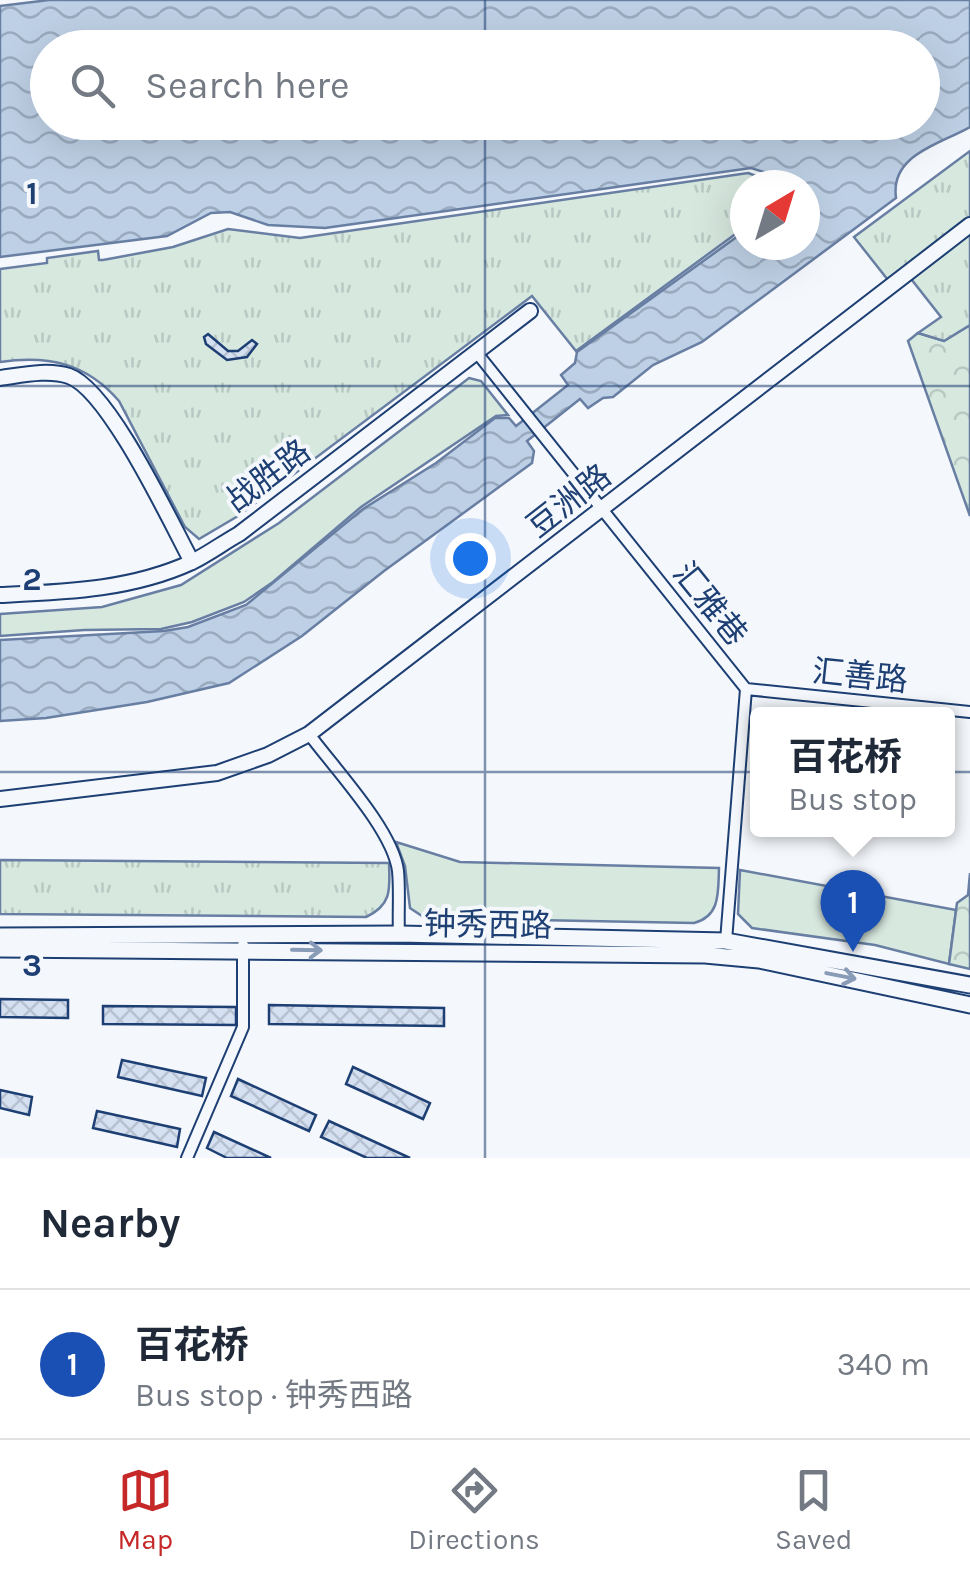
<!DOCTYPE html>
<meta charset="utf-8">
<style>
body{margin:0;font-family:Karla,"Noto Sans SC",sans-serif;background:#f2f2f3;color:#1f2937}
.compass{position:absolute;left:730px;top:170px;width:90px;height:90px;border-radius:50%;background:#fff;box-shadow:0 10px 40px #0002;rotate:38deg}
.you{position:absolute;left:470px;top:558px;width:35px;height:35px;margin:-25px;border:8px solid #fff;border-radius:50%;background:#1a73e8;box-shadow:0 0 0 15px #1a73e833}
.badge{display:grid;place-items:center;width:65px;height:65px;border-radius:50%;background:#c62828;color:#fff;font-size:32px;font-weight:700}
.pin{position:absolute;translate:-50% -82px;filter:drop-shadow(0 2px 5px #0008)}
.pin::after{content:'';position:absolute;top:52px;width:35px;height:30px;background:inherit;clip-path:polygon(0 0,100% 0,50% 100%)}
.popup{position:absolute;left:750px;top:707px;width:205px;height:130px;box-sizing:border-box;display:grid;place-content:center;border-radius:10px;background:#fff;filter:drop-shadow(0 2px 8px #0005);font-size:32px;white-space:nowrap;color:#747a83}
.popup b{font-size:38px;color:#1f2937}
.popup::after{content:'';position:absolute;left:50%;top:100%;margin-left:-20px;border:20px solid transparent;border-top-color:#fff}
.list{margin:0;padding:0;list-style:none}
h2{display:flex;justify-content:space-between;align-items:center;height:130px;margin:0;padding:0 40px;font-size:42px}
h2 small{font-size:32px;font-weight:400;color:#747a83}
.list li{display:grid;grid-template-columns:65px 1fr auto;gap:30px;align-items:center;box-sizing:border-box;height:150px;padding:0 40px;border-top:2px solid #e0e1e3}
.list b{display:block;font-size:38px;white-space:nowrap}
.list p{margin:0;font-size:32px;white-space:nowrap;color:#747a83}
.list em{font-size:32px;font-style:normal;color:#747a83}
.icon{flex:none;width:55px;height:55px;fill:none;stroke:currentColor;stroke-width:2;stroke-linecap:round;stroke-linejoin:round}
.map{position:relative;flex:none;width:970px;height:1158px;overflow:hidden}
.search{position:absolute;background:#fff;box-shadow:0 10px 40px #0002;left:30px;right:30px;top:30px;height:110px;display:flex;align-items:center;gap:25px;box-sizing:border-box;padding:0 35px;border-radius:55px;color:#747a83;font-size:38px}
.sheet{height:280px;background:#fff}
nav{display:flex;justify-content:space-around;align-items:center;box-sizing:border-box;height:140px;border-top:2px solid #e0e1e3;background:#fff;font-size:28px;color:#747a83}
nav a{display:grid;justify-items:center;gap:5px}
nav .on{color:#c62828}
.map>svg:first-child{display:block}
.grass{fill:#d7e8df;stroke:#687fa3;stroke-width:2.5}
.forest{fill:url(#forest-crowns);stroke:#687fa3;stroke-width:2.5}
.park{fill:url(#park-tufts);stroke:#687fa3;stroke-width:2.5}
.water{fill:url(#water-waves);stroke:#687fa3;stroke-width:2.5;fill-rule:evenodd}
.building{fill:url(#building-cross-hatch);stroke:#1d3f73;stroke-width:2.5}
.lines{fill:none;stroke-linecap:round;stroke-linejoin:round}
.street-casing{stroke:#1d3f73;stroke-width:14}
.secondary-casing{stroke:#1d3f73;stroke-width:18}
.primary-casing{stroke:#1d3f73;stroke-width:19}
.street{stroke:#f4f7fb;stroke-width:10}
.secondary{stroke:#f4f7fb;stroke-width:14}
.primary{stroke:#f4f7fb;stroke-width:15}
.oneway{stroke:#889bb7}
.grid{fill:none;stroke:#1d3f73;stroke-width:2.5;stroke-opacity:0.55}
.labels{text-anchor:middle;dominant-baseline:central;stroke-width:8;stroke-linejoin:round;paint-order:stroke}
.street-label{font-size:32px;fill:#1d3f73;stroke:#f4f7fb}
.grid-label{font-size:32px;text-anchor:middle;font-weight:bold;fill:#1d3f73;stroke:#f4f7fb;stroke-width:8;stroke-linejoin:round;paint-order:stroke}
</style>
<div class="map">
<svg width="970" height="1158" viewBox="0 0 970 1158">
<defs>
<pattern id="forest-crowns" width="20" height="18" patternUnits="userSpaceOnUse" patternTransform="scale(2.5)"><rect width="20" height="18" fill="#d7e8df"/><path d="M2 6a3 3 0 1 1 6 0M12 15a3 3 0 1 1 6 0" fill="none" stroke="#b8c8c3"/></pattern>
<pattern id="park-tufts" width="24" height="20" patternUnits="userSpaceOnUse" patternTransform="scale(2.5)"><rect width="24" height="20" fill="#d7e8df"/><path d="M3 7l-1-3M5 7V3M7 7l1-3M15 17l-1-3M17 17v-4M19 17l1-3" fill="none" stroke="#b8c8c3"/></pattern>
<pattern id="water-waves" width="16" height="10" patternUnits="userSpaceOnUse" patternTransform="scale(2.5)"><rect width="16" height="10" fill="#bed0e5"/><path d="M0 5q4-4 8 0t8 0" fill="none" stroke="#9aaabe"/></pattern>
<pattern id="building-cross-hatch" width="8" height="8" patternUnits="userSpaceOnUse" patternTransform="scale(2.5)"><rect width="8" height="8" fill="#d5e0f0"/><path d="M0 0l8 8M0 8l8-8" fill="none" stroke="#b6c1d1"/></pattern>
</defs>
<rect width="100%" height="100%" fill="#f4f7fb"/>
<path class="grass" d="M469 378 481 381 508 415 496 416 361 507 273 582 244 602 192 622 161 629 84 630 0 636V614L102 607 181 585 279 523Z
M396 842 460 862 719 868C718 891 721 916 694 923L425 918 410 908 405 866Z
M740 870 956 910 949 964 875 945 752 928 738 914Z"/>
<path class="forest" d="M970 325V516L908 341 918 333 944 341Z
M970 873V969L949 964 957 903 968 895Z"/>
<path class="park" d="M970 151V325L944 341 918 333 941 317 904 270 888 280 854 237Z
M748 173 762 178 769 185H745V227L576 351 532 296 238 516 199 539 185 527 119 401C86 363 49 355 0 362V269L47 263V258L98 251 99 260H103L173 247 228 229 300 238Z
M0 860 389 863C390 889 392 905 366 917L0 914Z"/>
<path class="water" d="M49 0H970V127C938 145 890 155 896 198L702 342 653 365 613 397 603 398 588 408 580 399 527 441 534 451 532 463 384 571 302 636 229 683 147 702 46 718 0 721V640L164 631 188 627 246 605 363 509 436 463 495 418H509L516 426 568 385 561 375 575 363 577 352 745 231V245H805V185H774L764 172 751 168 325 228 268 225 230 212 211 213 167 236 0 257V6ZM48 48H922V122H48Z"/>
<path class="building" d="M208 334 228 351H238L252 340 257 344 247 357 227 360 206 344 204 337Z
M0 999 68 1000V1018L0 1017Z
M269 1005 444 1008V1026L269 1024Z
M103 1006 236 1007V1025L103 1024Z
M122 1060 206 1078 202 1096 118 1077Z
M353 1067 430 1103 423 1119 346 1084Z
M238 1079 316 1115 309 1131 231 1096Z
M0 1090 32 1097 29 1115 0 1108Z
M97 1111 180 1129 177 1147 93 1128Z
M329 1121 410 1158H367L321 1137Z
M214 1132 271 1158H227L207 1148Z"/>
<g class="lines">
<g class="street-casing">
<path id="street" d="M477 353 746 689 726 941
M746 689 970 712
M309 734C334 768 393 830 398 871 400 892 398 914 399 934
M187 1158 243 1027V945"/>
</g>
<g class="secondary-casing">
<path id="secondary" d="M0 378C22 375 48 369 69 376 109 390 170 521 192 562
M0 595C66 592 131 590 192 562 208 554 223 543 239 534L530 311
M0 799 217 773 268 755 309 734 970 225"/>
</g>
<g class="primary-casing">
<path id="primary" d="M0 936 399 934 726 941 970 985
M0 949 705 955 759 960 970 1005"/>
</g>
<use href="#street" class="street"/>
<use href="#secondary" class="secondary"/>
<use href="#primary" class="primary"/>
</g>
<defs><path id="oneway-shaft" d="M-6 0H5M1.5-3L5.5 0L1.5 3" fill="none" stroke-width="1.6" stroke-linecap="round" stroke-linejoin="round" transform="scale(2.5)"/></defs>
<g class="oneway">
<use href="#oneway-shaft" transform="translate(307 950) rotate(1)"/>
<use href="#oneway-shaft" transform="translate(841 976) rotate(11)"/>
</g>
<path class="grid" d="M485 0V48M485 122V1158M0 386H970M0 772H970"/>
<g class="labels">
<g class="street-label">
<text transform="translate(268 476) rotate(-37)">战胜路</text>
<text transform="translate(569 501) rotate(-38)">豆洲路</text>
<text transform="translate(710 604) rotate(51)">汇雅巷</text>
<text transform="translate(860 676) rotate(6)">汇善路</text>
<text transform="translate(488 925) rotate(1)">钟秀西路</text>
</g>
</g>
<g class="grid-label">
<text x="32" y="204">1</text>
<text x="32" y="590">2</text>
<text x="32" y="976">3</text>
</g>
</svg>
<svg class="compass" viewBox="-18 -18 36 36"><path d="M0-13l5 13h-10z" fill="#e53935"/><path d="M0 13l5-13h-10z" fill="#747a83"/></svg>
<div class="you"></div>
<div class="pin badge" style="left:853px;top:952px;background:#1a4fb4">1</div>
<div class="popup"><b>百花桥</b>Bus stop</div>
<div class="search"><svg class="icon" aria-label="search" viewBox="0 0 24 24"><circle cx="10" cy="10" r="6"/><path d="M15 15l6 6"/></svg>Search here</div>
</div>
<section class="sheet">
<h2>Nearby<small></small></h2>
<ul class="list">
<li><span class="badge" style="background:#1a4fb4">1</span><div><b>百花桥</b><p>Bus stop · 钟秀西路</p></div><em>340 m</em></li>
</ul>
</section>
<nav>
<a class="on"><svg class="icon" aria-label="map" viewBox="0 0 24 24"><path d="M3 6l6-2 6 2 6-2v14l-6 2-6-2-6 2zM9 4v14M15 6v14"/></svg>Map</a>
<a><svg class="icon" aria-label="directions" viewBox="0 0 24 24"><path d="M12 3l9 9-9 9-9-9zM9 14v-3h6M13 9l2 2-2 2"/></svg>Directions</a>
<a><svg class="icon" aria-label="saved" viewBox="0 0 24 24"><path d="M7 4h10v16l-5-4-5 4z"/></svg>Saved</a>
</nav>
